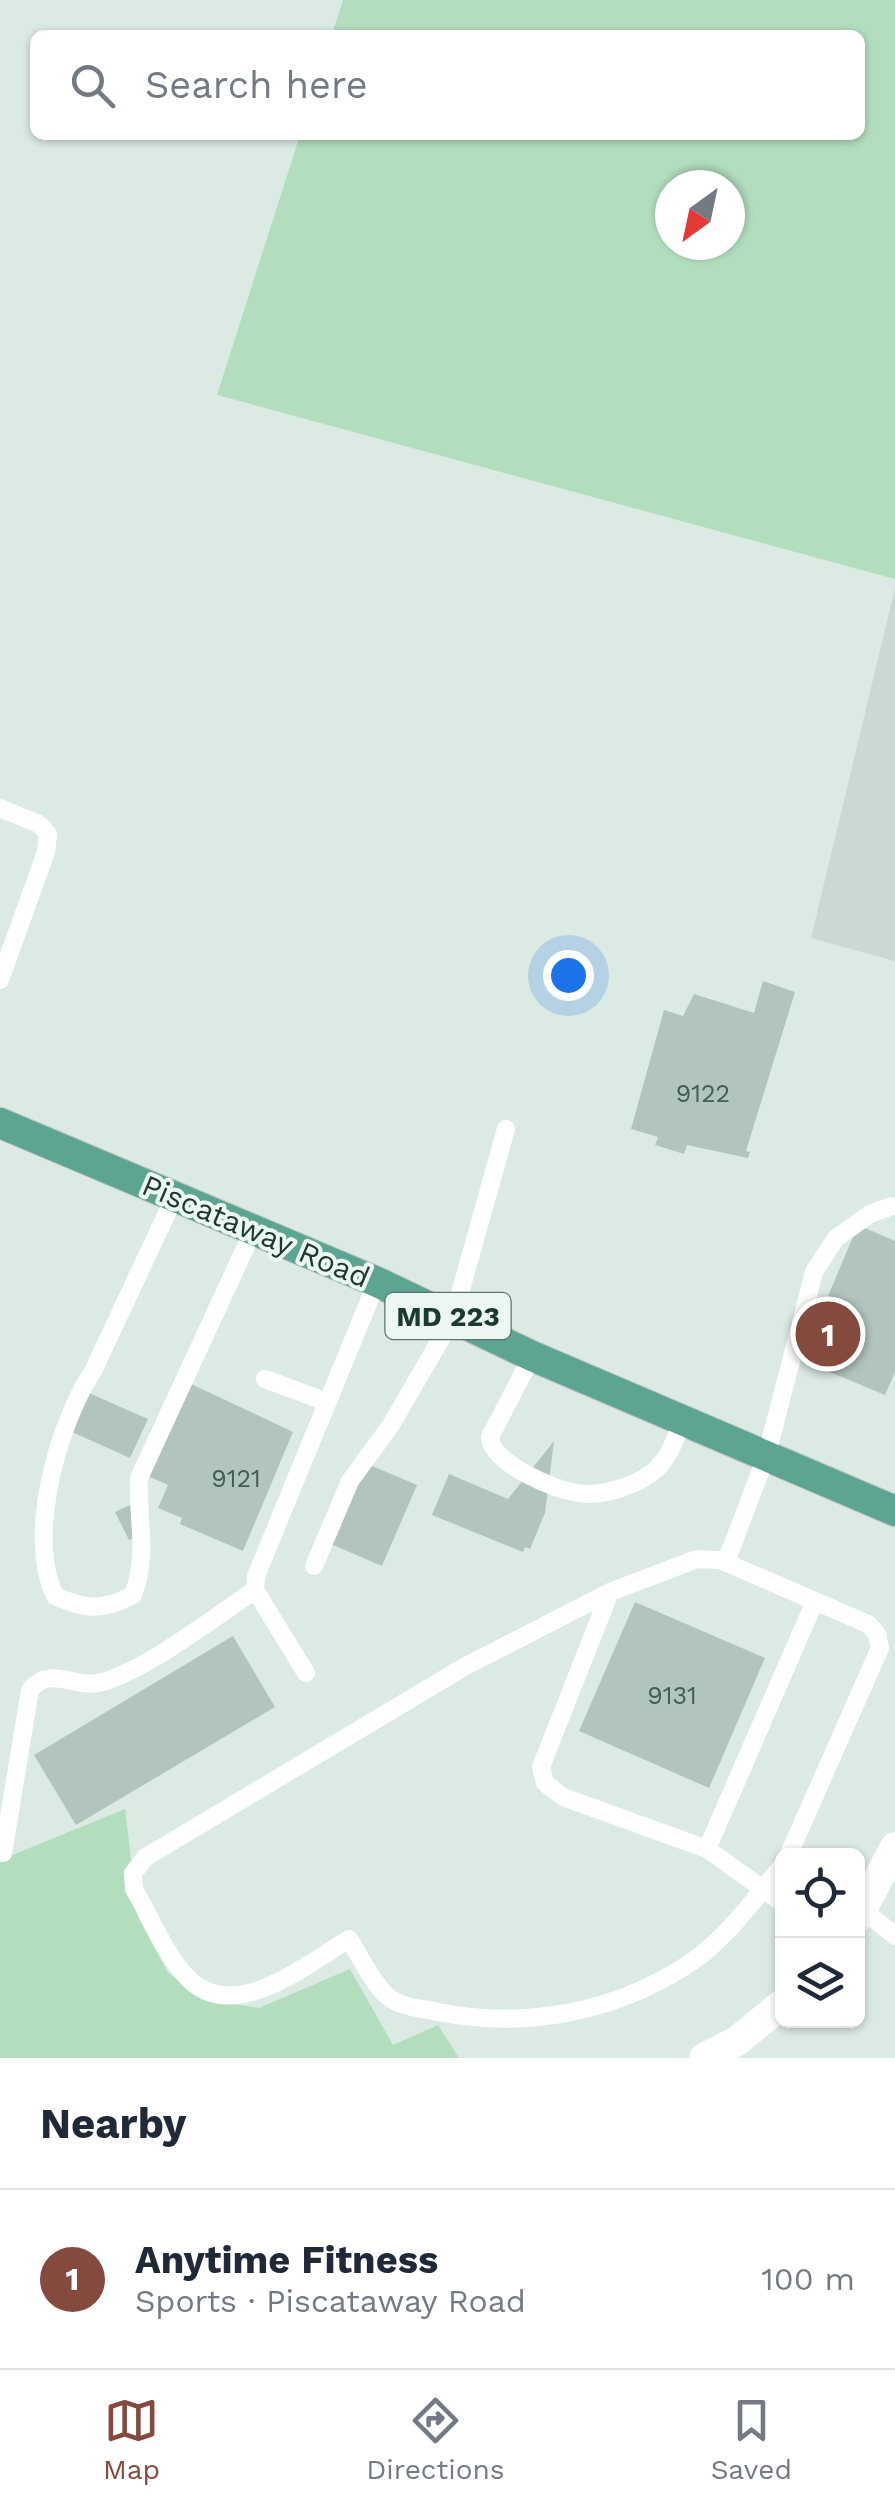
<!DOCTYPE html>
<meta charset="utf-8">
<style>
body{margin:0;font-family:"Work Sans",sans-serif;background:#f2f2f3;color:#1f2937}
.controls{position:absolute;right:30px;bottom:30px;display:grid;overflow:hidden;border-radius:15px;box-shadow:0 2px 8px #0004}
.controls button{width:90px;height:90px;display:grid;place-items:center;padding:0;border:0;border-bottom:2px solid #e0e1e3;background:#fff;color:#1f2937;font:50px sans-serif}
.compass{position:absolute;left:655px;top:170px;width:90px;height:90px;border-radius:50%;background:#fff;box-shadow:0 2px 8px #0004;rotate:213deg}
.you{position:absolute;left:568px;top:975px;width:35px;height:35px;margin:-25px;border:8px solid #fff;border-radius:50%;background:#1a73e8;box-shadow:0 0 0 15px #1a73e833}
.badge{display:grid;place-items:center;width:65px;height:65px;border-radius:50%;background:#844a3d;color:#fff;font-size:32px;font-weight:700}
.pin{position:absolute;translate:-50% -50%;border:5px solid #fff;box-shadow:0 2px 10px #0006}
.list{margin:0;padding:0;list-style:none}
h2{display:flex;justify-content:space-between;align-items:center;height:130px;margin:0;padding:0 40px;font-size:42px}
h2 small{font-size:32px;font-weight:400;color:#747a83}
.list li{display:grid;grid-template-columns:65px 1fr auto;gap:30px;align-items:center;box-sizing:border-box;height:180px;padding:0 40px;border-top:2px solid #e0e1e3}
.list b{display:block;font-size:38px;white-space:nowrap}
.list p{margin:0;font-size:32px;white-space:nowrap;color:#747a83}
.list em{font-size:32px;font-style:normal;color:#747a83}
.icon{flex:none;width:55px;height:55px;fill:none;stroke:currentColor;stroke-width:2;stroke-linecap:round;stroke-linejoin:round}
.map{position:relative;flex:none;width:895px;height:2058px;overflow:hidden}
.search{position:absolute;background:#fff;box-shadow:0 2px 8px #0004;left:30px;right:30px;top:30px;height:110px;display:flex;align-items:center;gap:25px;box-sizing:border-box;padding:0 35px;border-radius:15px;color:#747a83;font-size:38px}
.sheet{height:310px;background:#fff}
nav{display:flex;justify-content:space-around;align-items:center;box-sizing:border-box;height:140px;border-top:2px solid #e0e1e3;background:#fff;font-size:28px;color:#747a83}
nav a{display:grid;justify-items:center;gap:5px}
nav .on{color:#844a3d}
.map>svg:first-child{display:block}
.built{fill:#cadad3}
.green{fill:#b2debe;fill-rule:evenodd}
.building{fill:#b1c5bd}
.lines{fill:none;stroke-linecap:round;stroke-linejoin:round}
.primary-casing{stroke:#bbc4c2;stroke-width:32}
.lane{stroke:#fff;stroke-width:18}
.street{stroke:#fff;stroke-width:30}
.primary{stroke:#5ba592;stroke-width:30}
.labels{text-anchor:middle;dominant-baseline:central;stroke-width:8;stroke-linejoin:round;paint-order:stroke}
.number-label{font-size:25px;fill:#425d55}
.shield{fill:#ecf7f1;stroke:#5b736b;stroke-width:2.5}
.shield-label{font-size:28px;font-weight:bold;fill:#1d3a32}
.street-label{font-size:30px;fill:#1d3a32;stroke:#ecf7f1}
</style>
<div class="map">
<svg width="895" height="2058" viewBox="0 0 895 2058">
<rect width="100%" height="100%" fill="#dceae4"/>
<path class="built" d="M895 588V961L811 938Z"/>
<path class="green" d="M343 0H895V579L217 395 300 135H860V35H332ZM670 185H730V245H670Z
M125 1809 138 1917 168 1973 203 1999 259 2008 350 1969 393 2045 438 2025 459 2058H0V1860Z"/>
<path class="building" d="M763 981 795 992 746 1151 750 1152 748 1158 687 1145 684 1154 655 1145 658 1137 631 1129 664 1010 683 1016 694 994 754 1013Z
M858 1225 895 1241V1372L885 1395 801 1360Z
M187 1382 293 1432 243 1551 180 1524 182 1518 158 1508 168 1485 148 1476Z
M89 1393 148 1419 130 1458 72 1432Z
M554 1441 545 1513 530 1549 525 1547 523 1552 432 1515 449 1474 508 1499Z
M365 1463 417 1485 382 1566 331 1544Z
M130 1505 143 1533 129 1540 115 1512Z
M635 1602 765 1658 709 1788 579 1731Z
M233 1636 275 1707 76 1825 34 1755Z"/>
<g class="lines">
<g class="primary-casing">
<path id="primary" d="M0 1123 377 1282 532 1356 895 1511"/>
</g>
<path class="lane" d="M0 808 39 824 48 834 46 852 0 980
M175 1196 93 1371C58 1424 26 1536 55 1596 87 1610 102 1611 133 1595 149 1553 137 1521 139 1478L253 1231
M532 1356 490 1437C491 1463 554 1490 578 1493 601 1497 635 1486 653 1472 669 1460 676 1436 684 1418
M265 1379 327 1402
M726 1562 767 1454 814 1272 836 1238 870 1214 892 1206
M314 1566 350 1481 391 1425 453 1318 506 1129
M610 1592 697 1559 720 1560 868 1624 877 1634 880 1648 788 1856
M306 1673 255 1590 256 1576 377 1282
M707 1849 815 1601
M3 1853 30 1690C52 1664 74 1690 102 1682 144 1671 217 1616 255 1590
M782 1866C753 1900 726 1940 687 1965 613 2013 524 2029 438 2012 421 2008 401 2008 387 1996 372 1982 360 1956 349 1939 305 1965 231 2028 185 1975 164 1952 150 1916 134 1889L133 1873 146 1857 464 1667 610 1592 541 1767 545 1783 563 1797 707 1849 763 1889 782 1903
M862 1909 895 1936"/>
<path class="street" d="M858 1917 895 1847
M704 2058 737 2041 782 2004"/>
<use href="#primary" class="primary"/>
</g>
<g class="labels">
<g class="number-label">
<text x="703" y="1093">9122</text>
<text x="236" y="1478">9121</text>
<text x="672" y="1695">9131</text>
</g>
<rect class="shield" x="385.5" y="1293" width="125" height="46" rx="8"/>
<g class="shield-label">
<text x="448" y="1316">MD 223</text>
</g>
<g class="street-label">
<text transform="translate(256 1231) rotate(23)">Piscataway Road</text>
</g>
</g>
</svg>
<div class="controls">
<button><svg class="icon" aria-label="locate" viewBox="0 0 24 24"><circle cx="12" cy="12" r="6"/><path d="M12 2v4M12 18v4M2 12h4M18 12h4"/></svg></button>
<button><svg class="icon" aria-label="layers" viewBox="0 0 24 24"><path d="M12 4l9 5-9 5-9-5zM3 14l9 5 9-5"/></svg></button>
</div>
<svg class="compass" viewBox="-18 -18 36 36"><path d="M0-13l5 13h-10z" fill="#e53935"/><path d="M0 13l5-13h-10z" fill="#747a83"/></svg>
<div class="you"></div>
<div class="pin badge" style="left:828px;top:1334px">1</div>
<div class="search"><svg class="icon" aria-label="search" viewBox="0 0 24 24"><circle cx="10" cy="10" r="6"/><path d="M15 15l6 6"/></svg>Search here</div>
</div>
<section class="sheet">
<h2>Nearby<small></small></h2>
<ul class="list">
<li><span class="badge">1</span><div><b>Anytime Fitness</b><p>Sports · Piscataway Road</p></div><em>100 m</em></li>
</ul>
</section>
<nav>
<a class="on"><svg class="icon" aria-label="map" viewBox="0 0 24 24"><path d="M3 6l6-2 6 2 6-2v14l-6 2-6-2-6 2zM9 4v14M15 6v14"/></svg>Map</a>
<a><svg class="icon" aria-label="directions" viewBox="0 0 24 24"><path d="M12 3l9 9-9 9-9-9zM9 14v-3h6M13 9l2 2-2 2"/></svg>Directions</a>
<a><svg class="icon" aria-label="saved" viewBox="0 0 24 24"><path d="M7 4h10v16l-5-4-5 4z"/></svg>Saved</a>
</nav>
